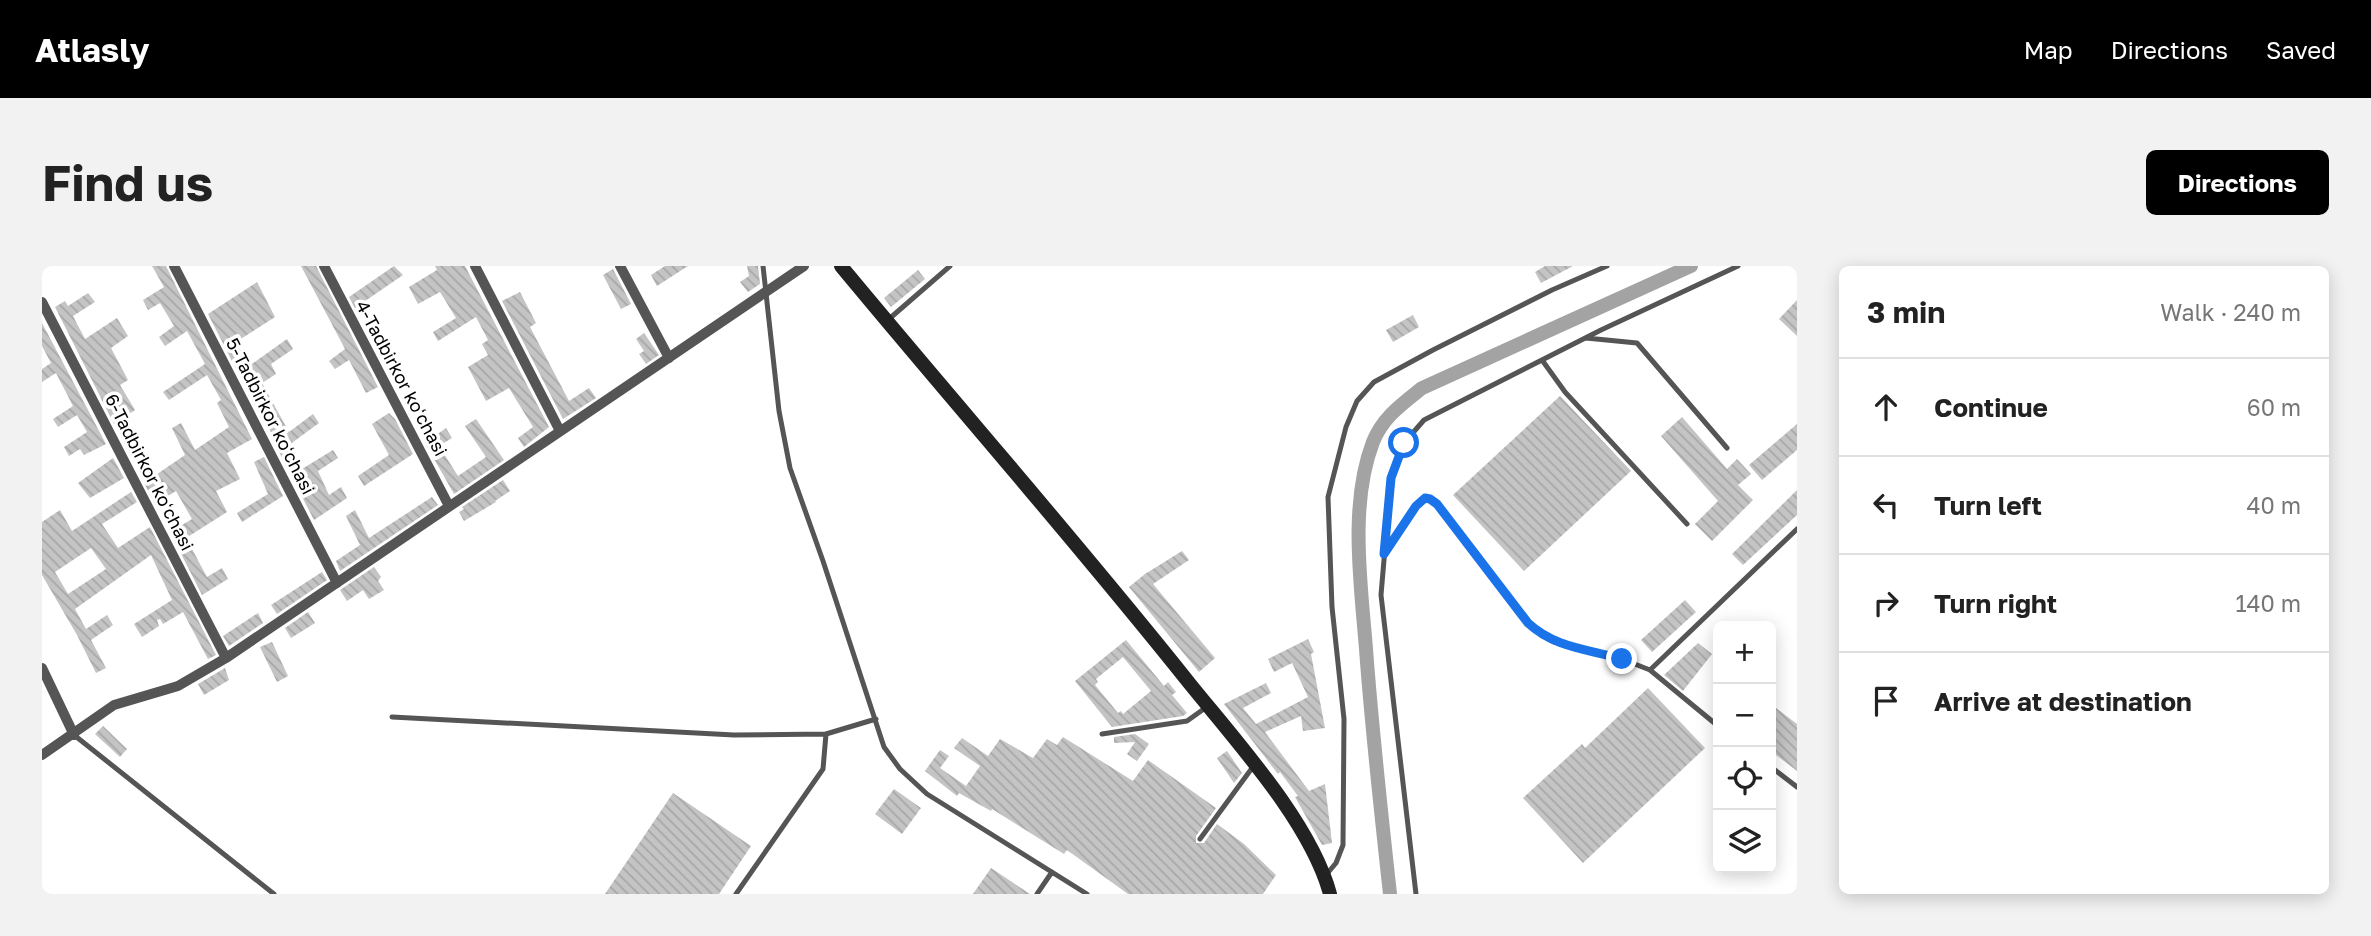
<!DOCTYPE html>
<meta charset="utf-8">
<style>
body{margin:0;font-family:"Golos Text",sans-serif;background:#f2f2f2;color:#222}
.controls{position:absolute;right:21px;bottom:21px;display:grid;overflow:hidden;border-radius:10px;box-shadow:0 4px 18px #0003}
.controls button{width:63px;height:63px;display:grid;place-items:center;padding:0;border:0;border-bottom:2px solid #e0e0e0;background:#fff;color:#222;font:35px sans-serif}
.stop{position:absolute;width:21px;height:21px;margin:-16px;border:5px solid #1a73e8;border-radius:50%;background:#fff}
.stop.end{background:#1a73e8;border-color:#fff;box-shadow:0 2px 7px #0008}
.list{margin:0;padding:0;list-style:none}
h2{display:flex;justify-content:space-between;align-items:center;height:91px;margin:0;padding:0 28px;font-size:30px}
h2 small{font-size:23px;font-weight:400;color:#767676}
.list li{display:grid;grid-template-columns:46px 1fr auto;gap:21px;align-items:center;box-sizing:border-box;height:98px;padding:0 28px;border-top:2px solid #e0e0e0}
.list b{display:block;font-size:26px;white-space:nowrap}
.list em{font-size:23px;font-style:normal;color:#767676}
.icon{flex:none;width:38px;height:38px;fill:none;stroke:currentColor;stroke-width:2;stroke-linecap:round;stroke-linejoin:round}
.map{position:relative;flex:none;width:1755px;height:628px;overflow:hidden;border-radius:10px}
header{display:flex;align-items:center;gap:42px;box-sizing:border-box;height:98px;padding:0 35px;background:#000;color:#fff}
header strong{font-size:33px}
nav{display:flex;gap:38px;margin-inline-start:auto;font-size:24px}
.intro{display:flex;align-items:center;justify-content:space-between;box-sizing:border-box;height:168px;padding:0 42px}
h1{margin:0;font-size:49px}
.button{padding:18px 32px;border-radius:10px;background:#000;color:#fff;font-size:24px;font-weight:700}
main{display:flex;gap:42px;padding:0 42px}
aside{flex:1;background:#fff;border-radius:10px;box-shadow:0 4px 18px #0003}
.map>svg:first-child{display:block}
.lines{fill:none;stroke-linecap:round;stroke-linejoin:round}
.canal{stroke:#a3a3a3;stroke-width:14}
.building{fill:url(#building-back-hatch);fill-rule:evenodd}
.service{stroke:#555;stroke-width:5}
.minor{stroke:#555;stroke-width:10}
.secondary{stroke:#222;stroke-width:14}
.route{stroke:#1a73e8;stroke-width:9}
.labels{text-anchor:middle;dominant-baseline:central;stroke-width:7;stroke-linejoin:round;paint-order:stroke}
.street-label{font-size:18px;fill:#000;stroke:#fff}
</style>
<header>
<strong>Atlasly</strong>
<nav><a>Map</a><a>Directions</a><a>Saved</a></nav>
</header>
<div class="intro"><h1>Find us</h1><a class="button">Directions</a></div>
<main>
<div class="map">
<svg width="1755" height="628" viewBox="0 0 1755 628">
<defs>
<pattern id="building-back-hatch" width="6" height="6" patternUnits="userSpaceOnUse" patternTransform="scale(1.75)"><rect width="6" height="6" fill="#c4c4c4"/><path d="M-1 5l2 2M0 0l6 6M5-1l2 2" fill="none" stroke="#a7a7a7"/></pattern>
</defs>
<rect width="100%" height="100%" fill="#fff"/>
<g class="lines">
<path class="canal" d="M1348 628C1339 546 1330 465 1324 383 1319 319 1307 238 1331 176 1341 151 1360 138 1380 122L1649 0"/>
</g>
<path class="building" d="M110 0H124L210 173 185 187 198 213 174 225 185 246 144 272 165 311 180 302 186 313 160 329 128 266 150 253 134 225 113 238 102 217 143 189 130 162 139 157 153 184 187 161 175 137 179 134 165 109 127 134 121 126 163 98 145 65 123 80 117 71 132 60 118 37 106 44 101 34 122 21Z
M259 0H274L336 121 324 127 307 94 293 103 287 95 303 83Z
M352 0 361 9 313 42 307 31Z
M393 0H423L507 161 482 181 476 172 491 161 467 122 444 135 426 101 446 89 440 78 446 74 434 51 396 75 391 66 414 52 398 26 376 38 367 21 395 4Z
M623 0H646L615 20 609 9Z
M705 0H716L718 18 706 26 698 16 707 10Z
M1503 0H1531L1499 17 1493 6Z
M571 3 589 38 579 43 561 9Z
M876 4 883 13 849 41 842 32Z
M215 16 233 51 194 76 207 100 245 73 251 83 229 98 234 108 220 117 247 166 271 148 277 157 247 179 260 203 291 184 296 192 276 205 287 229 299 221 305 232 272 254 236 184 238 183 222 153 220 154 166 48Z
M478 26 494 57 488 61 527 135 547 122 554 132 521 153 460 35Z
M46 27 53 36 31 50 43 73 75 52 86 70 69 82 86 114 78 119 93 144 72 158 13 41 23 35 26 40Z
M1755 34V70L1737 53Z
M1371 49 1377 61 1351 76 1344 64Z
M0 57 64 178 42 189 38 183 27 190 22 181 45 166 35 149 16 161 11 153 31 140 14 107 0 116V103L9 97 0 80Z
M602 67 617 89 604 98 597 88 602 85 594 73Z
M1518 130 1589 205 1482 305 1411 229Z
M347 147 353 153 371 188 322 220 316 210 347 189 330 158Z
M1640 151 1685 203 1695 193 1709 208 1696 219 1711 234 1670 275 1653 258 1676 235 1619 170Z
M434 153 462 194 412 228 383 177 404 162 410 172 397 180 416 210 444 191 423 160Z
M1755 158V184L1720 214 1707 199Z
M222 191 241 230 200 256 195 247 226 228 212 196Z
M71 192 82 212 48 232 36 217Z
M461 214 468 225 453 235 454 236 422 255 417 246 422 243 420 241Z
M1755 224V249L1701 299 1690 288Z
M89 226 95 236 60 258 76 282 108 261 174 389 166 393 141 346 121 358 118 353 115 354 117 360 100 371 92 358 130 334 109 289 33 343 44 363 65 349 71 359 49 374 64 402 54 407 35 369 0 309V256L18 244 30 265ZM49 282 64 303 26 328 13 306Z
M390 231 396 239 298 305 294 295 318 279 304 250 313 244 327 272Z
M1140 285 1147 294 1111 318 1173 392 1157 406 1087 321 1103 308Z
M332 301 339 311 336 315 342 324 327 333 321 324 305 335 298 324Z
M280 306 285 314 235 348 229 339Z
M1643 334 1654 346 1610 386 1599 374Z
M266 346 273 357 249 372 243 362Z
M216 347 221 357 187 380 181 370Z
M1266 373 1272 386 1269 388 1283 462 1261 465 1259 450 1223 466 1267 525 1283 518 1290 577 1280 579 1253 531 1256 530 1238 506 1236 508 1182 438 1224 417 1229 427 1201 442 1214 458 1266 431 1250 397 1232 406 1226 393Z
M1084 374 1122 420 1126 416 1134 426 1130 429 1145 447 1141 450 1070 461 1033 415ZM1081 391 1109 425 1081 448 1079 445 1076 447 1053 419 1056 416 1054 413Z
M230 376 246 410 235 416 218 381Z
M1656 377 1670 388 1641 425 1622 409Z
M183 402 187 414 162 429 156 418Z
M1606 422 1663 482 1541 597 1481 532 1540 478 1543 482Z
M1729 438 1755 458V505L1729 485Z
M61 460 85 483 78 491 53 468Z
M1093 468 1107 478 1095 495 1085 488 1093 476 1072 477V471Z
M1021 471 1091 515 1106 494 1174 542 1154 570V577H1162L1175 558 1202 578 1234 609 1221 628H1086L1025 584 1022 588 950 543 949 545 917 527 915 530 883 505 898 484 907 490 898 502 924 520 938 500 912 482 920 472 946 490 958 473 991 492 1005 473 1015 479Z
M1185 485 1200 507 1192 517 1175 492Z
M852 523 879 542 860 568 833 548Z
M631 527 709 580 677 628H563Z
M949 602 988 628H931Z"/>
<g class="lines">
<path class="service" d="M721 0 737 145 748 202 781 295 842 481 858 503 885 528 1045 628
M847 53 908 0
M1544 72 1595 77 1685 182
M1500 94 1523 126 1645 258
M1344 286 1374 239 1383 232 1388 233 1395 238 1486 357 1499 369 1512 376 1580 393 1608 404 1676 460
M1608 404 1755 263
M350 451 692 469 784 468
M1060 468 1145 455 1166 440
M32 469 232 628
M1729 501 1755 521
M1158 573 1213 498
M1284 609 1294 597 1301 579 1302 453 1290 341 1286 231 1304 161 1315 135 1332 116 1391 84 1510 24 1565 0
M694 628 781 503 784 468 834 453
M995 628 1010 606
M1374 628 1339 329 1349 212 1362 177 1382 154 1559 64 1696 0"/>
<path class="minor" d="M132 0 295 317
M282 0 407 240
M433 0 518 165
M578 0 627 92
M0 36 184 392
M0 402 32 469
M0 489 72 439 136 420 184 392 762 0"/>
<path class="secondary" d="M799 0C915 140 1035 276 1148 418 1194 475 1269 557 1288 628"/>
</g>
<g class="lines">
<path class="route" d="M1362 177 1349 212 1342 288 1374 240 1383 232 1388 233 1395 238 1486 357C1513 382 1546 383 1580 393"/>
</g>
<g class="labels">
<g class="street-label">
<text transform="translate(360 112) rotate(62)">4-Tadbirkor koʻchasi</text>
<text transform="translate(229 150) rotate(63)">5-Tadbirkor koʻchasi</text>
<text transform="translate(108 206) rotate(63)">6-Tadbirkor koʻchasi</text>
</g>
</g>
</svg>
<div class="controls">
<button>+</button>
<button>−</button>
<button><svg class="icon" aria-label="locate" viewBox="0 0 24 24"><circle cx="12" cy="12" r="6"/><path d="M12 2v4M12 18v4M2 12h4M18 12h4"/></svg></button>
<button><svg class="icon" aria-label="layers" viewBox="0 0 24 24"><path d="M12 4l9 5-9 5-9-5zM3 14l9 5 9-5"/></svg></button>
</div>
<div class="stop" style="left:1362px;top:177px"></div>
<div class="stop end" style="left:1580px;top:393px"></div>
</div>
<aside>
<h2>3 min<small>Walk · 240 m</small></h2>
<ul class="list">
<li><svg class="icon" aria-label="ahead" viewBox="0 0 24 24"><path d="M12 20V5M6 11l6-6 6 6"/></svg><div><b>Continue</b></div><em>60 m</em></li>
<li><svg class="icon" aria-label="left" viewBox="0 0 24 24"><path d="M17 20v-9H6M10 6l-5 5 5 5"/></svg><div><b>Turn left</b></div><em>40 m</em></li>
<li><svg class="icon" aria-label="right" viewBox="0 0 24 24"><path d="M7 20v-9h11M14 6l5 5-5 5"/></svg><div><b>Turn right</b></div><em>140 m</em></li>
<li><svg class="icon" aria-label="arrive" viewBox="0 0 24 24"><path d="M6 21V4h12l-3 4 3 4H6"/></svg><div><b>Arrive at destination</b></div></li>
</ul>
</aside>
</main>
